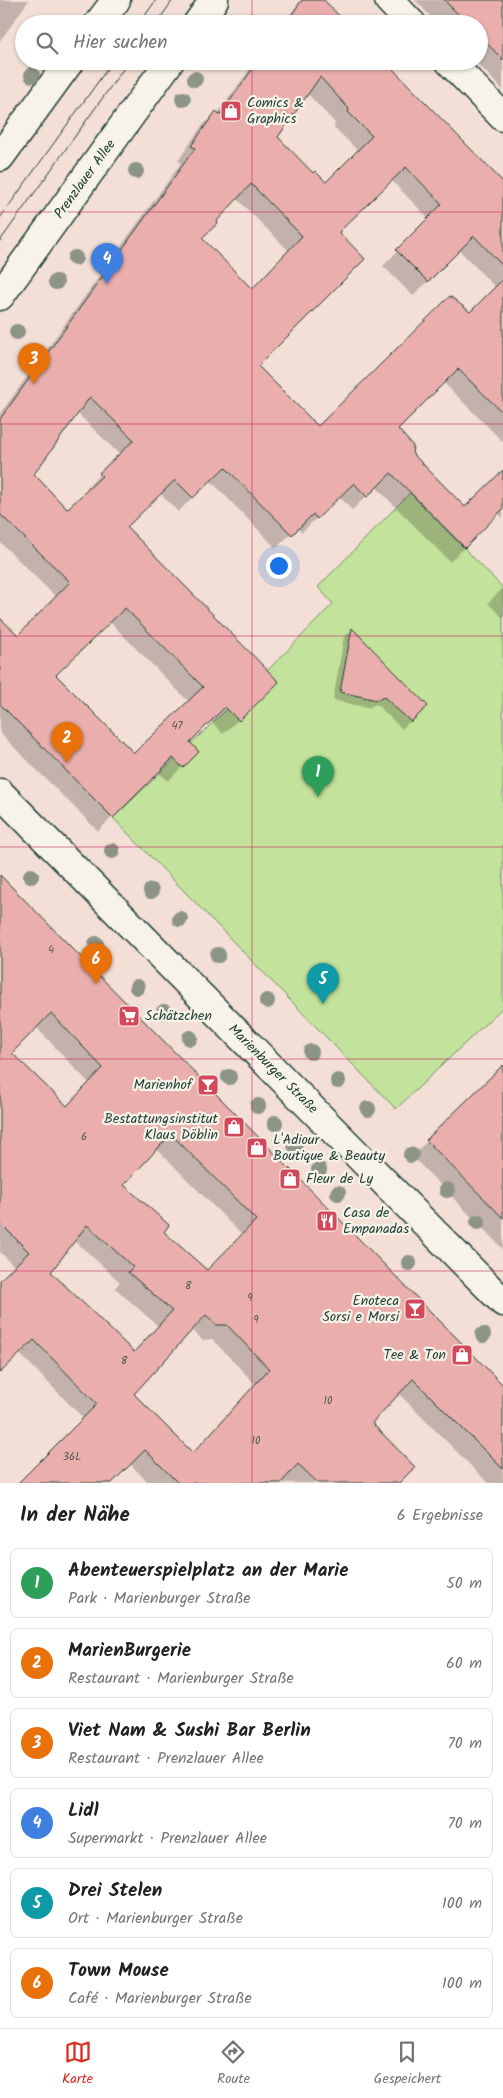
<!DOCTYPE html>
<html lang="de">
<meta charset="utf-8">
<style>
body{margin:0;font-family:Kalam,sans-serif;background:#f2f2f2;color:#202124}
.you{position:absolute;left:278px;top:565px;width:18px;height:18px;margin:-12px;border:4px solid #fff;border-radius:50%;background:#1a73e8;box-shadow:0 0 0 8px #1a73e833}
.badge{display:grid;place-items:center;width:32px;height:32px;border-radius:50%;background:#d93025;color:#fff;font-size:16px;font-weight:700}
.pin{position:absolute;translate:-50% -41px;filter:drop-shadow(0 1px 2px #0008)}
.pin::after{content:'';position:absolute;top:26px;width:18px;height:15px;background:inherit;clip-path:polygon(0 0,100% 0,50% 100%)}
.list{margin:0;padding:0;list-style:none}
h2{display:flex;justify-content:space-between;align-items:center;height:65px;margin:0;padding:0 20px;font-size:21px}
h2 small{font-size:16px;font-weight:400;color:#757577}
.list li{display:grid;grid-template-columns:32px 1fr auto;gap:15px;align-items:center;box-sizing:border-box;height:70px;margin:0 10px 10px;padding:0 10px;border:1px solid #e0e0e0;border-radius:8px}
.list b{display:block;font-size:19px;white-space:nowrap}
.list p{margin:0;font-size:16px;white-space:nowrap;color:#757577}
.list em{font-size:16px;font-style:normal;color:#757577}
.icon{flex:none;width:28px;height:28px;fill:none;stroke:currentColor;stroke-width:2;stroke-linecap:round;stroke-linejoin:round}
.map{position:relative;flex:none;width:503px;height:1483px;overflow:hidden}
.search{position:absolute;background:#fff;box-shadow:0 1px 4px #0004;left:15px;right:15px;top:15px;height:55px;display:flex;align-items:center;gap:12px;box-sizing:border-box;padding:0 18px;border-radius:28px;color:#757577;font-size:19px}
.sheet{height:545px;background:#fff}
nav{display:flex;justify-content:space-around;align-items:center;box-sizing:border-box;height:70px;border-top:1px solid #e0e0e0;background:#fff;font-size:14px;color:#757577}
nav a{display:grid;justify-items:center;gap:2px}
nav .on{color:#d93025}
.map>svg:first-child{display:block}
.green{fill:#c3e29b;stroke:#719068}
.shadow{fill:#0003;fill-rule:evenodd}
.building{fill:#eaafad;stroke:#1f3d34;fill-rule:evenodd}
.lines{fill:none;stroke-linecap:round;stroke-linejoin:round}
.minor-casing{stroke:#1f3d34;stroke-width:31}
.primary-casing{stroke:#1f3d34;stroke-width:31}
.minor{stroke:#f7f3e8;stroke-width:28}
.primary{stroke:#f7f3e8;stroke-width:28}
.tram{stroke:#1f3d34;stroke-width:1}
.tree{fill:#8c9485}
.grid{fill:none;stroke:#c2185b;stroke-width:1;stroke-opacity:0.55}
.labels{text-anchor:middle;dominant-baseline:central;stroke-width:4.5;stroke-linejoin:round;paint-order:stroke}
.number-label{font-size:11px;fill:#525a52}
.poi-label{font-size:14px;fill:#1f3d34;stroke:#f7f3e8;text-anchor:start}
.street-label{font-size:14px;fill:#1f3d34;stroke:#f7f3e8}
</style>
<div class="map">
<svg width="503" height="1483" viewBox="0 0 503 1483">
<rect width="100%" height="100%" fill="#f3dfd6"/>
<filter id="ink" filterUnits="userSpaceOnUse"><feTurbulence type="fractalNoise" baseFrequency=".02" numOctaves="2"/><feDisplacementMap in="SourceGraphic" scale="10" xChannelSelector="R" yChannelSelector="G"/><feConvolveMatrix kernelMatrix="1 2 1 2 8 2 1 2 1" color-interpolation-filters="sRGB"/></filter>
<g filter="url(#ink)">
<path class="green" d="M410 493 503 588V1007L396 1109 113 818 268 670 333 604 318 587Z"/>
<path class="shadow" d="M0 0H29L0 41Z
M301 0H322L345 24H283Z
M415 0H503V90L475 61H479V24H438Z
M256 61H382L503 184V442L443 382 396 429 411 454 465 509 503 471V518L498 513 450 562 376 487 352 510 339 496 302 532 297 528 276 548 210 480 178 512 160 493 126 527 263 696 223 734 210 720 188 742 183 766 168 781 158 772 98 831 0 733V620L18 637 57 598 0 542V414L181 163 178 161 201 127 216 113 217 114ZM307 93 335 123 334 127 359 152 326 184 313 174 276 137ZM391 180 429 219 383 266 413 296 459 250 496 288 470 313 318 428 256 366 337 233ZM236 198 289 251 251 290 201 238ZM77 413 120 455 86 488 88 490 67 511 32 474ZM110 622 189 702 134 755 55 675Z
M503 588V618L488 603Z
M352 630 426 706 402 729 376 704 368 708 333 700 344 637Z
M0 878 503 1387V1483H488L398 1393 370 1423 397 1483H149L130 1464 111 1483H20L84 1419 19 1353 0 1371V1282L15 1267 0 1252ZM36 1027 90 1084 67 1107 11 1053ZM156 1148 242 1235 207 1272 162 1232 122 1185ZM74 1240 120 1282 115 1288 158 1326 133 1353 50 1272ZM192 1329 202 1340 212 1339 256 1385 192 1454 132 1394Z
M503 1067V1249L412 1156Z"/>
<path class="building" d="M302 0H324L347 24H285Z
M444 0H503V60L479 35V24H468Z
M258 61H385L503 182V266L474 236 428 282 396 250 442 204 406 167 339 232 365 259 258 366 318 426 450 296 470 312 503 279V413L458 369 398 429 413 446 412 453 465 507 503 470V509L465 548 391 473 367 497 354 483 317 519 313 514 292 535 225 467 193 498 175 480 127 527 279 682 239 721 225 707 190 742 199 752 183 768 173 758 113 818 0 704V618L18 635 70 582 0 514V419L195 148 191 146 216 111 220 115ZM320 77 349 109 348 112 372 136 326 182 315 171 313 173 278 137ZM251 184 302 236 252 289 202 238 218 223 217 221ZM90 397 134 440 99 473 102 476 67 509 34 474ZM125 608 203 687 134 753 56 675Z
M352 628 428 706 411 722 384 697 377 700 340 692Z
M0 875 503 1385V1469L413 1379 372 1423 415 1467 399 1483H318L298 1464 281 1483H178L145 1450 112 1483H18L97 1404 34 1340 0 1373V1280L29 1252 0 1223ZM51 1013 103 1068 67 1106 12 1053ZM171 1134 256 1220 207 1270 164 1232 169 1225 124 1185ZM87 1225 133 1267 128 1272 172 1311 134 1352 51 1272ZM206 1315 217 1325H227L269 1369 193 1453 134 1394Z
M503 1065V1218L426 1140Z"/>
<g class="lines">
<g class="minor-casing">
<path id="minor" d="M389 0 412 24
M449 61 503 117
M0 793 503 1302"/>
</g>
<g class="primary-casing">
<path id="primary" d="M98 24 116 0
M197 24 214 0
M0 157 70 61
M0 296 170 61"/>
</g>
<use href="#minor" class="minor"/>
<use href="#primary" class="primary"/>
<path class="tram" d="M139 24 156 0
M156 24 173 0
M0 218 113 61
M0 241 129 61"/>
</g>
<g class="tree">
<circle cx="32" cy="75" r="8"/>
<circle cx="195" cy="79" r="8"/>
<circle cx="183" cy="99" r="8"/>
<circle cx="136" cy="171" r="8"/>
<circle cx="75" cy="258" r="8"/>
<circle cx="56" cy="282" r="8"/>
<circle cx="17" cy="332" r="8"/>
<circle cx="112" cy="851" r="8"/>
<circle cx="31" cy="876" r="8"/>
<circle cx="151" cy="891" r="8"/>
<circle cx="180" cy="919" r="8"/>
<circle cx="96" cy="944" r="8"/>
<circle cx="218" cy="955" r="8"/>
<circle cx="137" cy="987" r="8"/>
<circle cx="267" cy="1001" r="8"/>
<circle cx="164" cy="1012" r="8"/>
<circle cx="190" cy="1038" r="8"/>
<circle cx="311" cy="1052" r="8"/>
<circle cx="229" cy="1077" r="8"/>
<circle cx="338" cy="1081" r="8"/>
<circle cx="258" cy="1106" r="8"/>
<circle cx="368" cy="1109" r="8"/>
<circle cx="275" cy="1123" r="8"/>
<circle cx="295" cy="1145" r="8"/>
<circle cx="411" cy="1155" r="8"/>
<circle cx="319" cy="1170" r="8"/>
<circle cx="447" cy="1190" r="8"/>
<circle cx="338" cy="1193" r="8"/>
<circle cx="478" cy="1222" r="8"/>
<circle cx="409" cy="1263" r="8"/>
<circle cx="483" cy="1335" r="8"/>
</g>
</g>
<path class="grid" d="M252 0V24M252 61V1483M0 212H503M0 424H503M0 636H503M0 847H503M0 1059H503M0 1271H503"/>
<defs>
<g id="shop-square" transform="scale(1.125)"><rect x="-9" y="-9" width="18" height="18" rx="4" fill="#d1495b" stroke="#f7f3e8"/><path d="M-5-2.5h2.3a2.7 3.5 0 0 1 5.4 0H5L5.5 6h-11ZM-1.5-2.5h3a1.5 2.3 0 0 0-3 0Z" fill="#fff"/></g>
<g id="supermarket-square" transform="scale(1.125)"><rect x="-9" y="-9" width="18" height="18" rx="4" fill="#d1495b" stroke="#f7f3e8"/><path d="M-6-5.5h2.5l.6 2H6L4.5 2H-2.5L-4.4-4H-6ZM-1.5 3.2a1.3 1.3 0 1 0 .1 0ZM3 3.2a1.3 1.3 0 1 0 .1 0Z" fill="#fff"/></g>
<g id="bar-square" transform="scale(1.125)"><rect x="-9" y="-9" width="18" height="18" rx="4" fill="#d1495b" stroke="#f7f3e8"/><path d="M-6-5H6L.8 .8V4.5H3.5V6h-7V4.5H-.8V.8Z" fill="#fff"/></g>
<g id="restaurant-square" transform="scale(1.125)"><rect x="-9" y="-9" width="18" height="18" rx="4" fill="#d1495b" stroke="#f7f3e8"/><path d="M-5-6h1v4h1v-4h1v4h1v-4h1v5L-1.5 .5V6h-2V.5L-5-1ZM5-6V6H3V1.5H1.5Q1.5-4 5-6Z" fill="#fff"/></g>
</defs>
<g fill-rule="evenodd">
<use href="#shop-square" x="231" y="111"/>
<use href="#supermarket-square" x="129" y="1016"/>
<use href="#bar-square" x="208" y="1085"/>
<use href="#shop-square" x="234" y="1127"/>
<use href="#shop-square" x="257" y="1148"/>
<use href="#shop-square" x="290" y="1179"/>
<use href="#restaurant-square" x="327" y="1221"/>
<use href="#bar-square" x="415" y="1309"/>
<use href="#shop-square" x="462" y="1355"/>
</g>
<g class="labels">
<g class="number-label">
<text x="177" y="726">47</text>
<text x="51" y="950">4</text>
<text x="84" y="1137">6</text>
<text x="188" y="1286">8</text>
<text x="250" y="1298">9</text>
<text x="256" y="1320">9</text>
<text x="124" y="1361">8</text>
<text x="328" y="1401">10</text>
<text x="256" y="1441">10</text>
<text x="72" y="1457">36L</text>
</g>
<g class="poi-label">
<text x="247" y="103">Comics &amp;<tspan x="247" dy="16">Graphics</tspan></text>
<text x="145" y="1016">Schätzchen</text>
<text x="192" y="1085" text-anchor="end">Marienhof</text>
<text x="218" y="1119" text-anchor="end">Bestattungsinstitut<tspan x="218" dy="16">Klaus Döblin</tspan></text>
<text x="273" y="1140">L'Adiour<tspan x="273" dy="16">Boutique &amp; Beauty</tspan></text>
<text x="306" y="1179">Fleur de Ly</text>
<text x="343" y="1213">Casa de<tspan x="343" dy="16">Empanadas</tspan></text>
<text x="399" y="1301" text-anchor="end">Enoteca<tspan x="399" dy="16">Sorsi e Morsi</tspan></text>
<text x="446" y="1355" text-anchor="end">Tee &amp; Ton</text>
</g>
<g class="street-label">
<text transform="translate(85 179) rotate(-54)">Prenzlauer Allee</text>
<text transform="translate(273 1069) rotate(45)">Marienburger Straße</text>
</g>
</g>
</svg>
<div class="you"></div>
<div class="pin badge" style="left:318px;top:797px;background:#2e9e5b">1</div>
<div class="pin badge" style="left:67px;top:763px;background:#e8710a">2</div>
<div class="pin badge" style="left:34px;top:384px;background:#e8710a">3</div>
<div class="pin badge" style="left:107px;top:284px;background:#3f7fe0">4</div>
<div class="pin badge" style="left:323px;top:1004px;background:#0f9aa8">5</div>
<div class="pin badge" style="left:96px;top:984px;background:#e8710a">6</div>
<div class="search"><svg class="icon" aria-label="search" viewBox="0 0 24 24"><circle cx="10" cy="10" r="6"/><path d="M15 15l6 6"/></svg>Hier suchen</div>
</div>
<section class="sheet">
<h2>In der Nähe<small>6 Ergebnisse</small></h2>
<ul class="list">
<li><span class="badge" style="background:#2e9e5b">1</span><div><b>Abenteuerspielplatz an der Marie</b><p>Park · Marienburger Straße</p></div><em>50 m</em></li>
<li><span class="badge" style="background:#e8710a">2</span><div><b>MarienBurgerie</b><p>Restaurant · Marienburger Straße</p></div><em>60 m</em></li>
<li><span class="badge" style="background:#e8710a">3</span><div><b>Viet Nam &amp; Sushi Bar Berlin</b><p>Restaurant · Prenzlauer Allee</p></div><em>70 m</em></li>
<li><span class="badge" style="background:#3f7fe0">4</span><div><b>Lidl</b><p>Supermarkt · Prenzlauer Allee</p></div><em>70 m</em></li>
<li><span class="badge" style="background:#0f9aa8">5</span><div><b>Drei Stelen</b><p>Ort · Marienburger Straße</p></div><em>100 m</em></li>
<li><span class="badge" style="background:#e8710a">6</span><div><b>Town Mouse</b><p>Café · Marienburger Straße</p></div><em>100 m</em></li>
</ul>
</section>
<nav>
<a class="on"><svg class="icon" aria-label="map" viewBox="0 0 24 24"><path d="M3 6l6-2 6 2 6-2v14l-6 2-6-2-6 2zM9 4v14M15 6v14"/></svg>Karte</a>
<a><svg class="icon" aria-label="directions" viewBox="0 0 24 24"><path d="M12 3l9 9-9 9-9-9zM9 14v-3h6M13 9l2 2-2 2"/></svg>Route</a>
<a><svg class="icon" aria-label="saved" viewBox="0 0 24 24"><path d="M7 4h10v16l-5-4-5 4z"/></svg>Gespeichert</a>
</nav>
